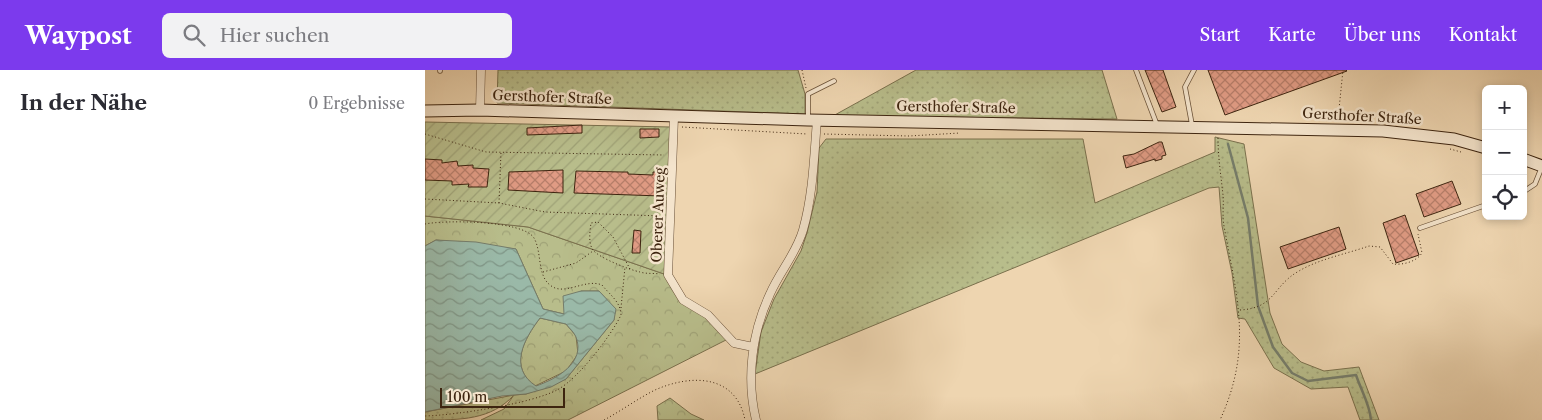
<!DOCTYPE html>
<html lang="de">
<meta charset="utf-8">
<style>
body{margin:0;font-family:"Libre Caslon Text",serif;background:#f2f2f3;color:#2b2b33}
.controls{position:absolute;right:15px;top:15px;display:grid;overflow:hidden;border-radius:8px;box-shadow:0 2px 8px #0003}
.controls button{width:45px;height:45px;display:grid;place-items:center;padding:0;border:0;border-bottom:1px solid #e1e1e2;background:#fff;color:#2b2b33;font:25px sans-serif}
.scale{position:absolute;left:15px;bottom:12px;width:125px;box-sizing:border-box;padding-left:5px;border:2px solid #3d240f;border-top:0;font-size:14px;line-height:18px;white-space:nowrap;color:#3d240f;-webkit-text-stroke:4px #f4e4cc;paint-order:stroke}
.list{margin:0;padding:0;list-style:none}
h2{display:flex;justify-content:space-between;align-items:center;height:65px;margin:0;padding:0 20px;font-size:21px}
h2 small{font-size:16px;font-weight:400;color:#7c7c81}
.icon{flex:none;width:28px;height:28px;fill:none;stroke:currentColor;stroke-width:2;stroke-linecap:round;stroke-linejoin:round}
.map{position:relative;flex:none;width:1117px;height:350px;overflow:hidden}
header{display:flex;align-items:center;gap:30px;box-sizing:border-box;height:70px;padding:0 25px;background:#7c3aed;color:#fff}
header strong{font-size:24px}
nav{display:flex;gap:28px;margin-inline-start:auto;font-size:18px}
.search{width:350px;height:45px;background:#f2f2f3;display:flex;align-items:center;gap:12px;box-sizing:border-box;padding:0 18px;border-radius:8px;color:#7c7c81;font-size:19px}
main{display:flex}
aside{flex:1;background:#fff}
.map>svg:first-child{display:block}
.grass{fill:url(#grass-dots);stroke:#7a704d}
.forest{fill:url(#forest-crowns);stroke:#7a704d}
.garden{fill:url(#garden-furrows);stroke:#7a704d}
.water{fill:url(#water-waves);stroke:#757d6b;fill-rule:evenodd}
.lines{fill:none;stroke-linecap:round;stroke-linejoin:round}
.stream{stroke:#757d6b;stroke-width:2.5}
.building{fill:url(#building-cross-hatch);stroke:#3d240f}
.lane-casing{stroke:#695037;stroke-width:5.5}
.street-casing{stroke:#695037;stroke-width:9}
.secondary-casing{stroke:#3d240f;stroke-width:13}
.path{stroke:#3d240f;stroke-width:1;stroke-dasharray:1 2.5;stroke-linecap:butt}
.lane{stroke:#f4e4cc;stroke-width:4}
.street{stroke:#f4e4cc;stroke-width:8}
.secondary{stroke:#f4e4cc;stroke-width:11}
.labels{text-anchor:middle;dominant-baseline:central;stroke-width:5;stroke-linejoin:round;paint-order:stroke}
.street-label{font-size:14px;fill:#3d240f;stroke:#f4e4cc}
</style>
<header>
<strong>Waypost</strong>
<div class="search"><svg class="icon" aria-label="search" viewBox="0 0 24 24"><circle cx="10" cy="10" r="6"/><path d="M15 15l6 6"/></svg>Hier suchen</div>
<nav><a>Start</a><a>Karte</a><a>Über uns</a><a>Kontakt</a></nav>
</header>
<main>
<aside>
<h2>In der Nähe<small>0 Ergebnisse</small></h2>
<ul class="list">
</ul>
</aside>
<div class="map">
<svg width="1117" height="350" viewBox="0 0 1117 350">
<defs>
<pattern id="grass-dots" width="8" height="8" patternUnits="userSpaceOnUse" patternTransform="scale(1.25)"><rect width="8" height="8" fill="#b8bd8b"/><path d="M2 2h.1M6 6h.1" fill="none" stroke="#9fa277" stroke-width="1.8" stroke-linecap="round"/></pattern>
<pattern id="forest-crowns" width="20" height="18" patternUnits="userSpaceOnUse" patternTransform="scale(1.25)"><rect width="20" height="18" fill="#b8bd8b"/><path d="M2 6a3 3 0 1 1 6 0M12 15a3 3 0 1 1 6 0" fill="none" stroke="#9fa277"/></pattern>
<pattern id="garden-furrows" width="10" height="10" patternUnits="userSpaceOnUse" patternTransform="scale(1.25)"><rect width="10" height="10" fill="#b8bd8b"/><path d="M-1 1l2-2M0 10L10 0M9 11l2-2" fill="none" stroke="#9fa277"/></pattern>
<pattern id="water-waves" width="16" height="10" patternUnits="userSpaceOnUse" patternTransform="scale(1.25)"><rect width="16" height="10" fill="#9ab9a8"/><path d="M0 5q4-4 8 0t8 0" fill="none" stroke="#7f9687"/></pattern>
<pattern id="building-cross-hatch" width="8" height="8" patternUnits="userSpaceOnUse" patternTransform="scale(1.25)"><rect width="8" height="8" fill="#e09b84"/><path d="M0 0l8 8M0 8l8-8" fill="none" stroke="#b77e6a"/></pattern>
</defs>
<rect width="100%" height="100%" fill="#eed5b0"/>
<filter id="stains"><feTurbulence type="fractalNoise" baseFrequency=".004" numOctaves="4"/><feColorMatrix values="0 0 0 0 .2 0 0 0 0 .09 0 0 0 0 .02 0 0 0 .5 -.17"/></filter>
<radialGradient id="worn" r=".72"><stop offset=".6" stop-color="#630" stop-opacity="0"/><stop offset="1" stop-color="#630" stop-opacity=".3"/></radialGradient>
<path class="grass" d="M73 0H373L380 24V44L72 33Z
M491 0H677L692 49 408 46Z
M790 67 819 74 845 243 857 274 876 292 899 301 934 297 954 350H935L923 317 886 319 849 298 820 249 813 248 807 203 797 156 794 117 784 118 330 304 336 262 349 229 376 181 382 163 392 122 394 78 401 69H658L670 133 790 82Z
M89 325C66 350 36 350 0 350V342Z"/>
<path class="forest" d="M0 146 103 157 242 205 243 211 292 258 301 270 143 350H56L79 339 89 325 101 324 141 309 189 250 190 239 174 221H156L139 244 118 239 91 179 11 170 0 176Z
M115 248 141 254 151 266 153 284 141 301 110 316C83 297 99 269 115 248Z
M245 328 266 344 279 350H233L232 336Z"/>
<path class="garden" d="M0 52 246 57 242 205 103 157 0 146Z"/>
<path class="water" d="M11 170 51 172 91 179 118 239 139 244 138 226 156 221H174L191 239 189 250 141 309 126 317 101 324 77 326 0 342V176ZM115 248 141 254C144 258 149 262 151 267 161 293 131 309 111 316 83 298 99 269 115 248Z"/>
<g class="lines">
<path class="stream" d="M803 74 823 148 833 236 848 277 867 303 883 311 931 305C936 320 945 335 946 350"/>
</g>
<path class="building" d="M720 0H738L751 37 737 42Z
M783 0H921L922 1 800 45Z
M157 55V63L102 65V58Z
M215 59H234V67L215 68Z
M734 72H737L741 85 737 86V89L730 91V89L701 98 698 86 709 84Z
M0 89 17 90V93L32 91 33 96 48 95V98L64 99 62 117H43L44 114 27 115V111L0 110Z
M138 100V123L83 120 84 102Z
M151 101 197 102H203V104L228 105V102H236V126L149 123Z
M1027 111 1036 134 999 147 991 124Z
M980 145 994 185 971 193 958 153Z
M914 157 921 179 863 199 855 177Z
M209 160 216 161 215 183H207Z"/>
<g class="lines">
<g class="lane-casing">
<path id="lane" d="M15 0V1
M711 0 732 55
M383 48V24L409 11
M767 55 760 17 769 0
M1098 122 1110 114 1116 99
M995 158 1061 135"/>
</g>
<g class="street-casing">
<path id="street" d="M55 40 56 0
M249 47 243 205 258 230 283 245 309 273 328 277
M331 350C321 308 327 262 345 224 355 201 371 184 378 160 388 125 389 87 392 50"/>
</g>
<g class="secondary-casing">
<path id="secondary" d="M0 41 55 40 383 50 958 61 1029 69 1061 78
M1098 89 1117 96"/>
</g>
<path class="path" d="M377 0 381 18
M913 49 918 0
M257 57 382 64
M0 64 61 82 239 85
M399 64 484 66 535 63
M793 68C793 87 796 106 798 125 799 135 797 146 799 156 812 228 828 278 795 350
M1025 79 1036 82
M0 129 74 133 120 142 237 146
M74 133 76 82
M0 154C19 150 98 150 109 168 117 182 112 205 125 215 139 227 160 208 177 215 184 224 196 232 196 245 186 266 153 309 132 320 105 334 31 345 0 346
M205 199 188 167 173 152 166 153C165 161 163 173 168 180 174 188 205 200 215 202 221 204 228 203 235 204
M118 202 151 193 168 181
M196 238 200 197
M815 240C851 238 847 216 874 201 894 189 921 184 944 176L955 177 968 194C978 195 991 192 997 183L993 164
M179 350C196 341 212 329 230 320 266 304 311 304 320 350"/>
<use href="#lane" class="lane"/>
<use href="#street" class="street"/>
<use href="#secondary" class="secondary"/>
</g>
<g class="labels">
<g class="street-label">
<text transform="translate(127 27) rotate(2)">Gersthofer Straße</text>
<text transform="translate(531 37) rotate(1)">Gersthofer Straße</text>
<text transform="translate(937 46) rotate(3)">Gersthofer Straße</text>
<text transform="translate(233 145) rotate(-88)">Oberer Auweg</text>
</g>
</g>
<rect width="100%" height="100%" filter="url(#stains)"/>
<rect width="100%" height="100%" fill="url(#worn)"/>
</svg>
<div class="controls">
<button>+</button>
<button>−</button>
<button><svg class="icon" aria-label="locate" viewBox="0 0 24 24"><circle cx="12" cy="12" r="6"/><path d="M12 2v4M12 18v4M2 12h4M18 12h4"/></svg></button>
</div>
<div class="scale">100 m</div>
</div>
</main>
